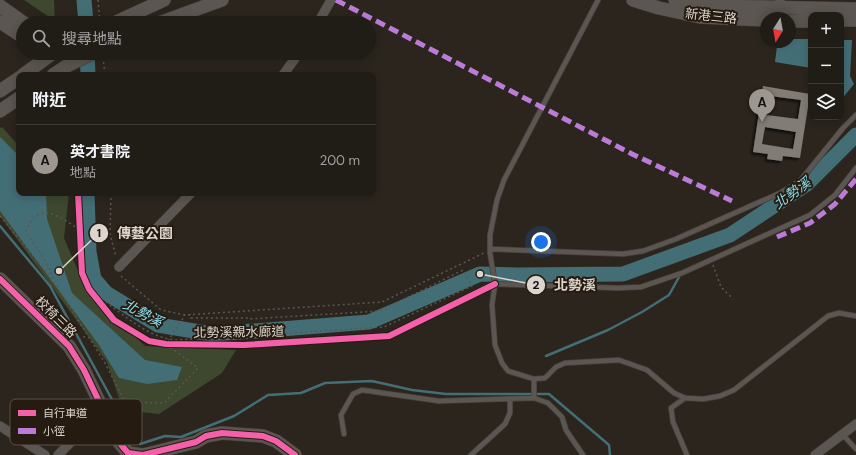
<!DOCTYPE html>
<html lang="zh-TW">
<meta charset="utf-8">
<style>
body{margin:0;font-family:"DM Sans","Noto Sans TC",sans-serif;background:#28251f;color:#f1f3f6}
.controls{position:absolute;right:12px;top:12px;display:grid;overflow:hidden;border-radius:8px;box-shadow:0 2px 10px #0003}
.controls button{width:36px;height:36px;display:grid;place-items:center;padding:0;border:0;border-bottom:1px solid #3d3a35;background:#201c16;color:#f1f3f6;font:20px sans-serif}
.compass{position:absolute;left:760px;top:12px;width:36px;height:36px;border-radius:50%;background:#201c16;box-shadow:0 2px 10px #0003;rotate:191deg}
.you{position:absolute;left:541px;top:242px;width:14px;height:14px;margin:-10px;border:3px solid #fff;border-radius:50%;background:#1a73e8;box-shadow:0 0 0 6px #1a73e833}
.badge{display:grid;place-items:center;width:26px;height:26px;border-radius:50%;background:#9e9790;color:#111;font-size:13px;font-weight:700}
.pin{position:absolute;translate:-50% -33px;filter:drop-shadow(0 1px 2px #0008)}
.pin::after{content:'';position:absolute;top:21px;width:14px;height:12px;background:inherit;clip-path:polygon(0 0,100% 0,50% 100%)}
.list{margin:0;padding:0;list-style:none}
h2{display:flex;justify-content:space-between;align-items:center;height:52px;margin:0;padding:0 16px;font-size:17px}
h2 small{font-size:13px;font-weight:400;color:#a2a1a1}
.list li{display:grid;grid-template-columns:26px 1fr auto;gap:12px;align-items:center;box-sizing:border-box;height:72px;padding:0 16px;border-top:1px solid #3d3a35}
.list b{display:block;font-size:15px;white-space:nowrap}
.list p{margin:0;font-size:13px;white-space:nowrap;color:#a2a1a1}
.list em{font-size:13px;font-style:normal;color:#a2a1a1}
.icon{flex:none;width:22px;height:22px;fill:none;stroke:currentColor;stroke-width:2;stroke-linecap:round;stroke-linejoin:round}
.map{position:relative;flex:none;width:856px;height:455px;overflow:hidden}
.search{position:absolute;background:#201c16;box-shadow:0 2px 10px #0003;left:16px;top:16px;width:360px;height:44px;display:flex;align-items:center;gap:10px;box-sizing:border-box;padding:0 14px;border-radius:22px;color:#a2a1a1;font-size:15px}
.panel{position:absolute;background:#201c16;box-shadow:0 2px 10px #0003;left:16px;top:72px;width:360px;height:124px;border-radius:8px}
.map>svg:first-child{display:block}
.green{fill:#3e482e}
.water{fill:#446e76}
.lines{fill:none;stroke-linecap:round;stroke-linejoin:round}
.stream{stroke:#446e76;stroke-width:2.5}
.river{stroke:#446e76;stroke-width:15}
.building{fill:#817b75;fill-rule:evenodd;filter:url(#shadow)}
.lane-casing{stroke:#47413c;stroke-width:6}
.street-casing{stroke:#47413c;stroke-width:10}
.secondary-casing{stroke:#47413c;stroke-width:14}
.path{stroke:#5b5753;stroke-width:1.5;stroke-dasharray:2 3;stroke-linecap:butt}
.lane{stroke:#5b5651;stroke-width:4.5}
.street{stroke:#5b5651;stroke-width:9}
.secondary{stroke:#5b5651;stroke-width:13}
.path-bridge{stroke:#5b5753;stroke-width:1.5;stroke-dasharray:2 3;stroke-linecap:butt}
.quiet{stroke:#bd7bd9;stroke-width:5;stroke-dasharray:10 5;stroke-linecap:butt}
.cycleway-casing{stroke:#261b10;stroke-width:8}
.cycleway{stroke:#f560ab;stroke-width:6}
.labels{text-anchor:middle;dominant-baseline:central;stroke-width:4;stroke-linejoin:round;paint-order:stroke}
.street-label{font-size:13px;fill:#dcd4cd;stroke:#261b10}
.water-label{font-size:14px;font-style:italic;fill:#8cdff0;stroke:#261b10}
.key{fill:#261b10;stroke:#5d5249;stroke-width:1}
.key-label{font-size:11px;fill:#dcd4cd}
.leader{fill:none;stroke:#dcd4cd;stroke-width:1.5}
.callout-dot{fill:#dcd4cd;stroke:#261b10;stroke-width:1.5}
.mark-label{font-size:12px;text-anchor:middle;font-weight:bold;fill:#111}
.callout-label{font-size:14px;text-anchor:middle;font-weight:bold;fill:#dcd4cd;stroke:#261b10;stroke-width:4;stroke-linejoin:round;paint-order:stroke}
</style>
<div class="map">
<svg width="856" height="455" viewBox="0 0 856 455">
<defs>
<filter id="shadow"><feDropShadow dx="-2.5" dy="2.5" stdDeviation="1" flood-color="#0009"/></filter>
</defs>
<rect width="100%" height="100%" fill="#2b251e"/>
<path class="green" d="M24 0H54L55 21Z
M2 127 19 146V193H69L64 238 86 290 145 346 236 350 222 373 159 414 123 410 107 362 0 216V128Z"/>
<path class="water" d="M790 39H811V68L775 62 777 46 782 42H790Z
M841 40H852L850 76 854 84 841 100Z
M0 137 19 156V193H46L47 219 72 293 145 360 182 367 177 380 147 384 119 378 99 345 0 211Z"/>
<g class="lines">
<path class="stream" d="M0 226 50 286 133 438 140 444 165 436 181 437 234 416 268 395 301 393 325 383 372 381 412 390 446 394H549L609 445 610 455
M546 356 608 330 642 312 669 295 679 277"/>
<path class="river" d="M84 0 86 23
M87 53 88 75
M87 193 89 252 94 279 106 293 158 325 212 334 281 329 369 322 480 274 518 275 623 274 730 235 807 184 856 135"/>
</g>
<path class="building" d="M763 86 810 94 800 158 783 156 782 161 767 159 768 154 753 152ZM770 96 801 100 798 119 767 115ZM765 127 796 132 793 149 762 144Z"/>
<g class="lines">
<g class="lane-casing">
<path id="lane" d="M491 249 623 254 643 251 676 239 780 193 800 181 843 128 856 115
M495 284 618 288 641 287 682 273 810 215 835 195 856 168
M534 379 545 378 556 367 565 363 619 360 647 370 674 393 685 398 703 399 720 396 734 390 828 316 839 313 856 316
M534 398V379L508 371 502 363 495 345 492 305 495 284 490 253V235L497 200 504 180 598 0
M685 398 671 408 673 422 687 455
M344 434 341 415 353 394 362 390 439 401 534 398 548 403 562 417 566 430 583 455
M842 434 856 449
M471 455 505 424 510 413V399"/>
</g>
<g class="street-casing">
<path id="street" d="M776 18 780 0
M318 23 331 0
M283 75 299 53
M119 267 191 193
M0 426 45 455
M58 455 78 435 109 420
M815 455 856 424"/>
</g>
<g class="secondary-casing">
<path id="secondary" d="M633 0 659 8 700 17 766 20
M675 0 716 6 856 9
M0 6 24 23
M841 20H856
M790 21H811
M0 22 23 37
M114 23 164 0
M159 23 222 0
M23 75 53 53
M53 75 65 67 93 53
M0 91 19 78
M0 111 19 98
M0 279 69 346 84 370 118 441 128 453 143 455 196 442 206 436 222 433 263 436 276 441 295 455"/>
</g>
<path class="path" d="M98 0 100 23
M103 57 105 75
M111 193 110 234 116 257
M0 216 53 280 105 363 125 402 164 403 198 368 166 344 168 341
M713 265 721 287 733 299
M121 276 161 310 185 315 382 302 484 253
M53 279V276L43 257 26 232C37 198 61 217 81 231
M106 302C126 317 151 339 177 340L384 327 472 286 463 270 380 311 248 319 247 318H191L190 314
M79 340 87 335"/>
<use href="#lane" class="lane"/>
<use href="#street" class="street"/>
<use href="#secondary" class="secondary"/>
<path class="path-bridge" d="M168 341 185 315"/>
<path class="quiet" d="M336 0 632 154 732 201
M777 237 810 223 835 204 856 179"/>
<g class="cycleway-casing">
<path id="cycleway" d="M78 193 82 273 89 289 114 320 149 341 166 344 244 345 389 336 495 284
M0 279 69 346 84 370 118 441 128 453 143 455 196 442 206 436 222 433 263 436 276 441 295 455"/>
</g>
<use href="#cycleway" class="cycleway"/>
</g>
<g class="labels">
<g class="street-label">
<text transform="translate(711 16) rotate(6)">新港三路</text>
<text transform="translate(56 317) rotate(45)">校椅三路</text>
<text transform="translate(239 332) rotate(-1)">北勢溪親水廊道</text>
</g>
<g class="water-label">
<text transform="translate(792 193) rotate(-36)">北勢溪</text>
<text transform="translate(143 313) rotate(28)">北勢溪</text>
</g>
</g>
<rect x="10" y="399" width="132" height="46" rx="6" class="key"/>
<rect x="18" y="410" width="18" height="6" fill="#f560ab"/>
<rect x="18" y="428" width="18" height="6" fill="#bd7bd9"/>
<g class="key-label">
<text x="43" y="417">自行車道</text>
<text x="43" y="435">小徑</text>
</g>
<path class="leader" d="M59 271L99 233M480 274L536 285"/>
<g class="callout-dot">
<circle cx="59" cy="271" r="4"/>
<circle cx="480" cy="274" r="4"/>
<circle cx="99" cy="233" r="10"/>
<circle cx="536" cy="285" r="10"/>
</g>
<g class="mark-label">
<text x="99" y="237">1</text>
<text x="536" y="289">2</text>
</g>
<g class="callout-label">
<text x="145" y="238">傳藝公園</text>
<text x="575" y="290">北勢溪</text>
</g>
</svg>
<div class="controls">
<button>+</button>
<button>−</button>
<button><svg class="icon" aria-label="layers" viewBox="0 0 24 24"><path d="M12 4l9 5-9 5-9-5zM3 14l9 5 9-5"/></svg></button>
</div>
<svg class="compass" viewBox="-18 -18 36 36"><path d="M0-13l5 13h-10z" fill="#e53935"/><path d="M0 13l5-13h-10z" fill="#a2a1a1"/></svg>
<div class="you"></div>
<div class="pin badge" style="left:762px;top:122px">A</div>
<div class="search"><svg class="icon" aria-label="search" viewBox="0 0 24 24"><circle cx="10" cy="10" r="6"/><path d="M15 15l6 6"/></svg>搜尋地點</div>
<section class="panel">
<h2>附近<small></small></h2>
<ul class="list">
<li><span class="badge">A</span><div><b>英才書院</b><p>地點</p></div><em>200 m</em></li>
</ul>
</section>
</div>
